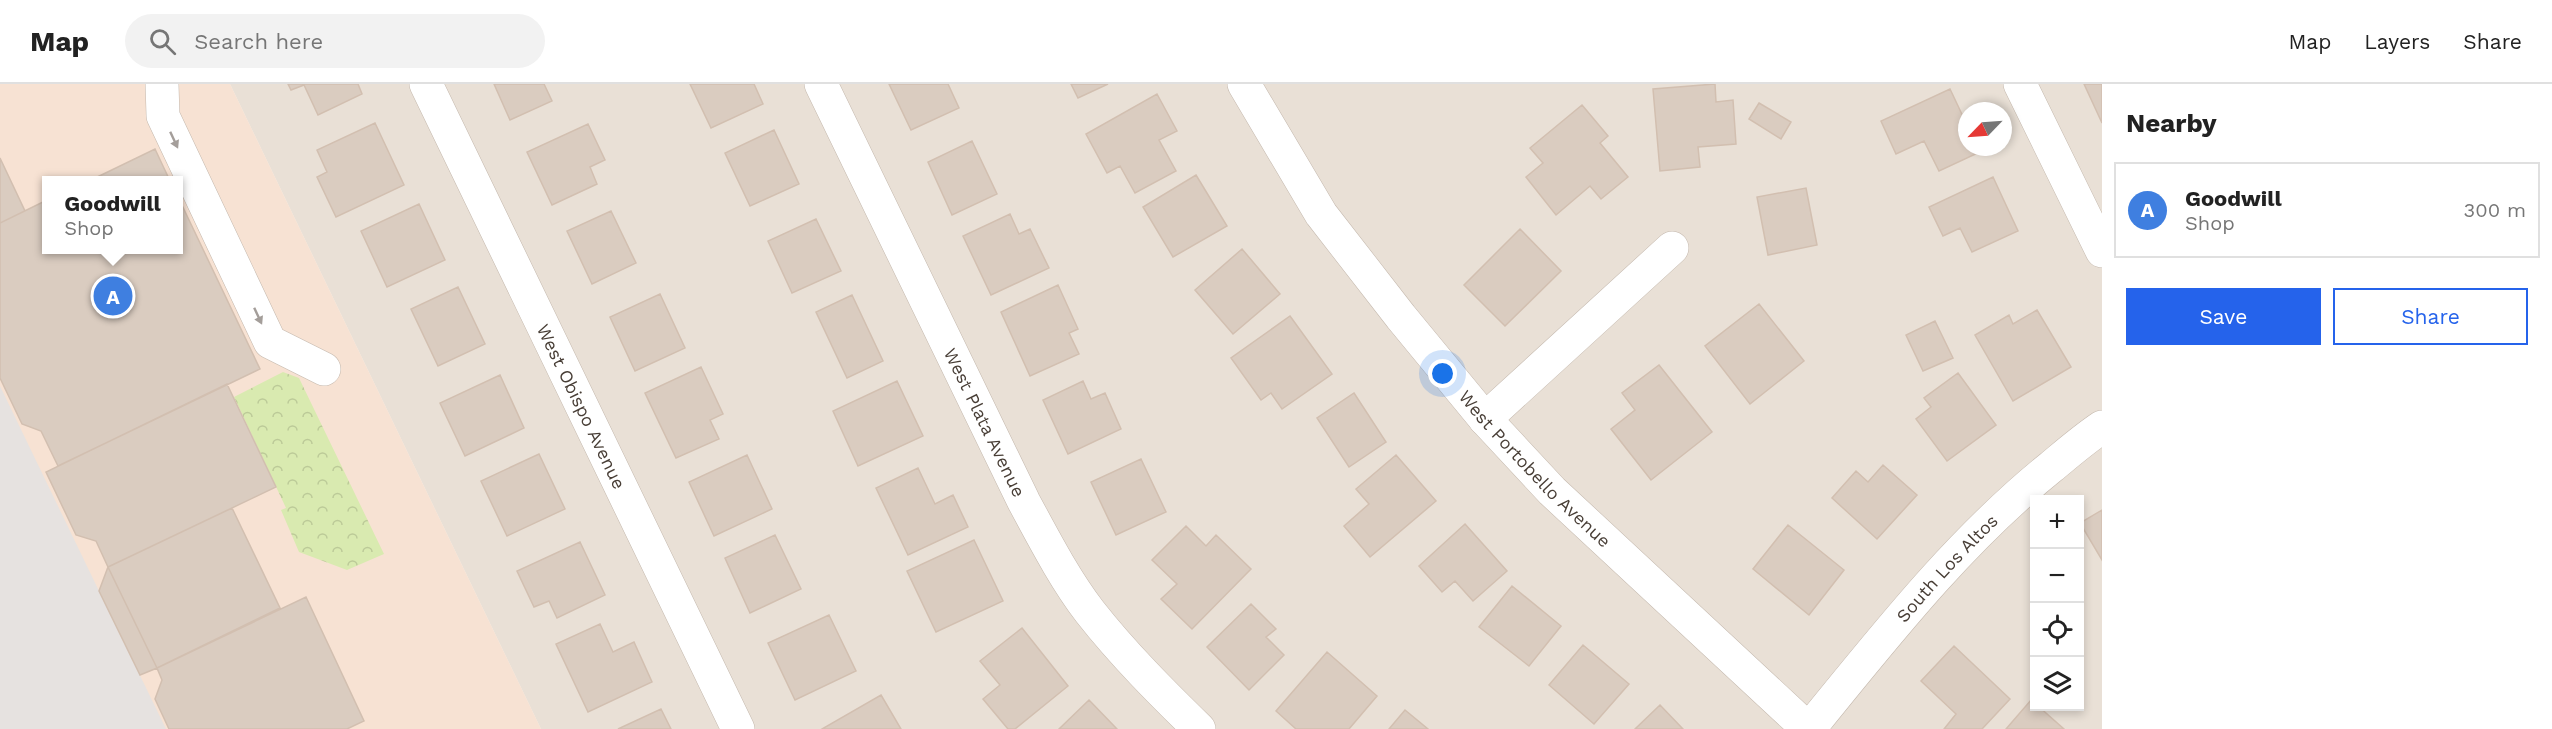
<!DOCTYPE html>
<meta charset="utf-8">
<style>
body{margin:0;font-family:"Work Sans",sans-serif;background:#f2f2f2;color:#222}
.controls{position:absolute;right:18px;bottom:18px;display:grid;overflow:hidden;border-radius:0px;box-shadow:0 3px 9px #0003}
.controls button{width:54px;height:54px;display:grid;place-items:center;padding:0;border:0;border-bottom:2px solid #e0e0e0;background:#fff;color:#222;font:30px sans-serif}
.compass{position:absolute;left:1958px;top:18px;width:54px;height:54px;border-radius:50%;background:#fff;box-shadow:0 3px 9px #0003;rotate:245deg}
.you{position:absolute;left:1443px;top:290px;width:21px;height:21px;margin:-15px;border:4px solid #fff;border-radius:50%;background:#1a73e8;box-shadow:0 0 0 9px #1a73e833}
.badge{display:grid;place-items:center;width:39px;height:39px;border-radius:50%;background:#2563eb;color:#fff;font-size:20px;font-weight:700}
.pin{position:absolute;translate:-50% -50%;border:3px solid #fff;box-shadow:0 2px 6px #0006}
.popup{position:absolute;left:42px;top:92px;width:141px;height:78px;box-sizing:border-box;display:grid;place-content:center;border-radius:0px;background:#fff;filter:drop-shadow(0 2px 4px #0005);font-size:20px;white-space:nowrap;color:#767676}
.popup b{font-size:22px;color:#222}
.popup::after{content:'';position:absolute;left:50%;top:100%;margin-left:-12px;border:12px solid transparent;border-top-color:#fff}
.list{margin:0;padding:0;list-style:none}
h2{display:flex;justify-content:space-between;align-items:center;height:78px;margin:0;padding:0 24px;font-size:26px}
h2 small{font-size:20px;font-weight:400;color:#767676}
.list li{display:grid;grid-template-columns:39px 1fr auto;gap:18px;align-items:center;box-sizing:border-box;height:96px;margin:0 12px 12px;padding:0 12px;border:2px solid #e0e0e0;border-radius:0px}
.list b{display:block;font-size:22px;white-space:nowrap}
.list p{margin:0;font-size:20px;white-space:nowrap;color:#767676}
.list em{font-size:20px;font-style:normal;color:#767676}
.actions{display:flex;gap:12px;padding:18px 24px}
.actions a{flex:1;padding:14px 0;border:2px solid #2563eb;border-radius:0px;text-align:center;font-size:21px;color:#2563eb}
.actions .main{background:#2563eb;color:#fff}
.icon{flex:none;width:33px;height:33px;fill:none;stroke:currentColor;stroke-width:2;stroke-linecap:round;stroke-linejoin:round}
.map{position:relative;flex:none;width:2102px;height:645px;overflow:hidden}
header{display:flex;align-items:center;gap:36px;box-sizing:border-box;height:84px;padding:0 30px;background:#fff;border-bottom:2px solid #e0e0e0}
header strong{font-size:28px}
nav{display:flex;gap:33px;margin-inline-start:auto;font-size:21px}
.search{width:420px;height:54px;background:#f2f2f2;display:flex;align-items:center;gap:15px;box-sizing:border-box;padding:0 21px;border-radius:33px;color:#767676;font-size:22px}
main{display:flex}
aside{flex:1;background:#fff}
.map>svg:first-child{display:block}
.residential{fill:#e9e0d6;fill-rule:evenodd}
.commercial{fill:#f7e2d3;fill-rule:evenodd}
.park{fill:url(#park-crowns)}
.parking{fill:#e6e2e0}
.building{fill:#daccc0;stroke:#d2bfb0;stroke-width:1.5}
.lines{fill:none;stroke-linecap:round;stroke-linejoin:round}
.minor-casing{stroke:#c4b8ad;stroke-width:34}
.minor{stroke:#fff;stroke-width:33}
.oneway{fill:#a49e9a}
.labels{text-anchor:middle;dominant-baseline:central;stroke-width:4.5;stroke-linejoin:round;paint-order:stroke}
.street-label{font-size:18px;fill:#483e36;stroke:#fff}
</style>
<header>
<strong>Map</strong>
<div class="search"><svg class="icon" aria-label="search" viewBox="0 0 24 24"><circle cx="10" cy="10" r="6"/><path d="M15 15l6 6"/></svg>Search here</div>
<nav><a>Map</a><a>Layers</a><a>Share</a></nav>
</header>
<main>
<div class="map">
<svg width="2102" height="645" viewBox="0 0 2102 645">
<defs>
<pattern id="park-crowns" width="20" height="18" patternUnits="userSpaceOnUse" patternTransform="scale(1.5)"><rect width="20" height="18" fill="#d9eab0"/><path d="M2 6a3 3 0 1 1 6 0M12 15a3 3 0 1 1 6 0" fill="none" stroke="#bcca98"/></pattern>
</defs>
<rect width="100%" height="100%" fill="#f5efe8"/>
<path class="residential" d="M230 0H2102V645H541ZM1967 27H2003V63H1967ZM2034 416H2080V622H2034Z"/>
<path class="commercial" d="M0 0H230L541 645H0ZM47 97H179V166H47Z"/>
<path class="park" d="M283 288 299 294 384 470 347 486 299 468 281 426 286 424 234 313Z"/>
<path class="parking" d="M0 302 99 507 166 645H0Z"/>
<path class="building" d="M288 0H358L362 10 318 31 304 1 291 6Z
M494 0H544L552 17 510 36Z
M690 0H754L763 20 711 44Z
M889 0H948L959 24 911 46Z
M1071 0H1108L1078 14Z
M1715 0 1716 18 1733 16 1736 60 1698 63 1700 83 1660 87 1653 5Z
M2084 0H2102V39Z
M1950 5 1967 41V63H1977L1980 68 1939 87 1924 57 1896 70 1881 37Z
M1157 10 1177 47 1159 56 1176 87 1135 109 1120 82 1107 89 1086 50Z
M1759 19 1791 38 1781 55 1749 35Z
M1582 21 1608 52 1600 59 1628 93 1601 115 1590 102 1556 131 1526 93 1543 79 1530 64Z
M375 39 404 101 336 133 317 93 327 88 317 66Z
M588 40 605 76 590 83 597 100 552 121 527 68Z
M774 46 799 100 750 122 725 69Z
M972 57 997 110 952 131 928 78Z
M155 65 170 97H89Z
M0 74 25 127 0 139Z
M1196 91 1227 142 1173 173 1143 123Z
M1993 93 2018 147 1972 168 1960 144 1943 152 1929 123Z
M1806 104 1817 161 1768 171 1757 113Z
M179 115 260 285 58 382 41 347 22 340 0 294V139L47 116V166H179Z
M419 120 445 176 387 203 361 147Z
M611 127 636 179 592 200 567 147Z
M1010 130 1019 150 1030 145 1049 184 991 211 963 152Z
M816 135 841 187 792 209 768 157Z
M1520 145 1561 187 1505 242 1464 201Z
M1242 165 1280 210 1233 250 1195 206Z
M1058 201 1078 245 1069 249 1079 270 1030 292 1001 228Z
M458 203 485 260 438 282 411 225Z
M660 210 685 264 635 287 610 233Z
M852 211 883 277 847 294 816 228Z
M1759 220 1804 277 1750 320 1705 262Z
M2037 226 2071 283 2013 317 1975 251 2009 231 2013 240Z
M1290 232 1332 290 1282 325 1271 309 1261 316 1231 274Z
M1935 237 1953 274 1923 287 1906 251Z
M1659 281 1712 348 1651 396 1611 345 1635 326 1622 309Z
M701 283 723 330 710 336 719 355 676 374 645 309Z
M1958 289 1996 341 1947 377 1916 335 1931 323 1924 314Z
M500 291 524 344 465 372 440 319Z
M897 297 923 352 858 382 833 327Z
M1083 297 1091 315 1105 309 1121 345 1068 370 1043 316Z
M227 300 276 403 108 483 96 457 76 451 46 388Z
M1354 309 1386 358 1349 383 1317 334Z
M539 370 565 425 507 452 481 397Z
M747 371 772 425 714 452 689 398Z
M1396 371 1436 417 1370 473 1344 442 1369 420 1356 405Z
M1141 375 1166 428 1116 451 1091 398Z
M1883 381 1917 411 1877 455 1832 414 1856 387 1868 398Z
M918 384 935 420 953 411 968 443 908 471 876 404Z
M232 424 280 524 157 584 108 483Z
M2102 426V476L2080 439Z
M1465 440 1507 487 1473 517 1455 497 1442 508 1419 482Z
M1788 441 1844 486 1809 531 1753 485Z
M1186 442 1206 462 1216 451 1251 485 1192 545 1161 515 1177 500 1152 476Z
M775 451 801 505 750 529 725 474Z
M974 456 1003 517 936 548 907 487Z
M580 458 605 511 557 534 549 517 534 523 517 487Z
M108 483 157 584 140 591 99 507Z
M1512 502 1561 542 1529 582 1479 543Z
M306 513 364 637 347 645H169L155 615 162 596 157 584Z
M1251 520 1276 545 1266 553 1284 571 1249 606 1207 563Z
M829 531 856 587 795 616 768 559Z
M600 540 613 568 634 558 652 598 588 628 556 560Z
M1022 544 1068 602 1015 645H1008L983 615 1000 601 980 577Z
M1583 561 1629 600 1594 640 1549 601Z
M1954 562 2010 615 1982 645H1944L1956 630 1921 597Z
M1327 568 1377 612 1349 645H1296L1276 627Z
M881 611 901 645H822Z
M1089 616 1117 645H1059Z
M2031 616 2034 622H2038L2064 645H2006Z
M1660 621 1683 645H1635Z
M661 625 671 645H618Z
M1405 626 1428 645H1389Z"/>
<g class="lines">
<g class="minor-casing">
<g id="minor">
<path d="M162 0 163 32 270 258 324 285"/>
<path id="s1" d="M426 0 738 645"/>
<path id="s2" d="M821 0 1024 418C1044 455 1064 494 1090 528 1123 570 1161 608 1199 645"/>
<path id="s3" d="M1244 0 1321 130 1401 233 1485 335 1552 407 1808 645"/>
<path d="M2020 0 2102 167"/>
<path d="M1485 335 1672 164"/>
<path id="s4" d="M1809 645C1884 553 1958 458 2051 383 2068 369 2084 355 2102 343"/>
</g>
</g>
<use href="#minor" class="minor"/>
</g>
<defs><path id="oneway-solid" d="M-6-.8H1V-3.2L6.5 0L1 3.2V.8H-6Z" transform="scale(1.5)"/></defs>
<g class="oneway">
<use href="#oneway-solid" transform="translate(174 56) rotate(65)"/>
<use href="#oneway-solid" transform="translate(258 232) rotate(65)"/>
</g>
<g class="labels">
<g class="street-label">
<text stroke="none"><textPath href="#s1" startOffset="358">West Obispo Avenue</textPath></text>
<text stroke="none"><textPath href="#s2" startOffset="376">West Plata Avenue</textPath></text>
<text stroke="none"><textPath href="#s3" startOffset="484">West Portobello Avenue</textPath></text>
<text stroke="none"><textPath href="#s4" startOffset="212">South Los Altos</textPath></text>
</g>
</g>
</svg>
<div class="controls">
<button>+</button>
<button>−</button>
<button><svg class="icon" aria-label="locate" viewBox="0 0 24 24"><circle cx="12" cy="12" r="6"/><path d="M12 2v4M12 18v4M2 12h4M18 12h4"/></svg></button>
<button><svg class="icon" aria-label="layers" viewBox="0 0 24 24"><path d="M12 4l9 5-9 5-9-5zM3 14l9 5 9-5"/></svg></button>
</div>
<svg class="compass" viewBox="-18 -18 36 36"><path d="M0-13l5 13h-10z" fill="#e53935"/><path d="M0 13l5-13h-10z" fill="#767676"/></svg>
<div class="you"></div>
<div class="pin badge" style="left:113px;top:212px;background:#3f7fe0">A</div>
<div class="popup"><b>Goodwill</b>Shop</div>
</div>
<aside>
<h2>Nearby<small></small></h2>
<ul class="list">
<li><span class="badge" style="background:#3f7fe0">A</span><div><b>Goodwill</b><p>Shop</p></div><em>300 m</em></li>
</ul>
<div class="actions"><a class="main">Save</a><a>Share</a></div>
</aside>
</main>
